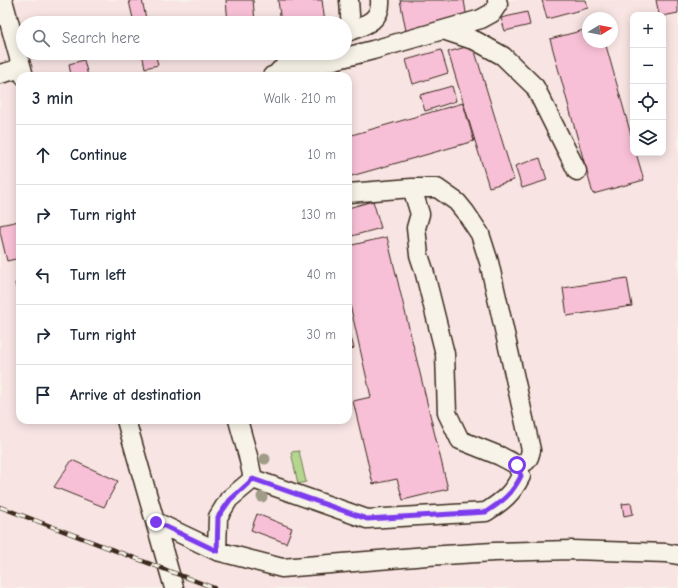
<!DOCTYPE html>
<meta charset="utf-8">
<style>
body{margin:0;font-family:"Comic Neue",sans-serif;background:#f6f6f7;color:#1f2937}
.controls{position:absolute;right:12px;top:12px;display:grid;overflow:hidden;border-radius:8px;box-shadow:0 2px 10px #0003}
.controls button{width:36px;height:36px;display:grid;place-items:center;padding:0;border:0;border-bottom:1px solid #e0e1e3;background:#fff;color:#1f2937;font:20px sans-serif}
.compass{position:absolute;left:582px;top:12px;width:36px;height:36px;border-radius:50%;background:#fff;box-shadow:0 2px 10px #0003;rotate:80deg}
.stop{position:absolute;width:12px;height:12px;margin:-9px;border:3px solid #7c3aed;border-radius:50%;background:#fff}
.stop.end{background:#7c3aed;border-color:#fff;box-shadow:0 1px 4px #0008}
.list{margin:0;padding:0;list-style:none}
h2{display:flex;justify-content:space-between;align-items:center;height:52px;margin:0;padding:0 16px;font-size:17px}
h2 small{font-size:13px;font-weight:400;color:#747a83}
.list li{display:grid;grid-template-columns:26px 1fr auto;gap:12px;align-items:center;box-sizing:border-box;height:60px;padding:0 16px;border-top:1px solid #e0e1e3}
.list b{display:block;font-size:15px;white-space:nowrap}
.list em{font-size:13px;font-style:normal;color:#747a83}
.icon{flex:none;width:22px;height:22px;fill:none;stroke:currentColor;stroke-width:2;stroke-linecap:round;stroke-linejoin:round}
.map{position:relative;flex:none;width:678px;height:588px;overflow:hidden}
.search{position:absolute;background:#fff;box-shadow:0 2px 10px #0003;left:16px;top:16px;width:336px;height:44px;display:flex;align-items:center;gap:10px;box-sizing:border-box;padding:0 14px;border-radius:22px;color:#747a83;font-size:15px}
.panel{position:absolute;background:#fff;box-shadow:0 2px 10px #0003;left:16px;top:72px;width:336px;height:352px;border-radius:12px}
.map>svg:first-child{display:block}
.built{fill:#f7e4e3;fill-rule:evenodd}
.green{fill:#b4d690;stroke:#788057}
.building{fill:#f8c0d6;stroke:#3b2a1e}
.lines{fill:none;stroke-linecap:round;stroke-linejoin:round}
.minor-casing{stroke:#3b2a1e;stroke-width:21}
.minor{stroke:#f7f3e8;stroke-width:18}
.rail-casing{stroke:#3b2a1e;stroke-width:4.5}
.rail{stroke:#f7f3e8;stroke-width:3;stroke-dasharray:9;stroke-linecap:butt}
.tree{fill:#a09c88}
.route{stroke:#7c3aed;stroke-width:5}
</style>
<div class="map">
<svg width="678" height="588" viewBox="0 0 678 588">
<rect width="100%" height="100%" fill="#f7f3e8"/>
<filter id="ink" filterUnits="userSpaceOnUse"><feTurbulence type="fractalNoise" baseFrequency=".025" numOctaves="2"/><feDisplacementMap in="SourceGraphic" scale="8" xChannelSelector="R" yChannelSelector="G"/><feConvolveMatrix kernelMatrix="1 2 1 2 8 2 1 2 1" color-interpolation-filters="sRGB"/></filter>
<g filter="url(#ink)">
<path class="built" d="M0 0H678V588H0ZM633 15H663V153H633ZM588 18H612V42H588ZM23 23H345V53H23ZM20 76H348V420H20Z"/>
<path class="green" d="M299 451 306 482 298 484 291 452Z"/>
<path class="building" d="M132 0H142L147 23H134L129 1Z
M226 0H253L255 22 228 23Z
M278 0H322L325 23H281Z
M400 0H464L467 19 406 31Z
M542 0H586L588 8 547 19Z
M656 0H678V13L663 16 659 15Z
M527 12 530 25 505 31 501 18Z
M588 29V42H605L633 142V153H636L644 180 593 194 550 39Z
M473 45 514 180 489 187 448 52Z
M441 50 448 73 413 84 406 60Z
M142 53H155L158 65 145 68Z
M84 60 88 76H71L69 64Z
M452 86 456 101 425 111 420 95Z
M463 103 474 141 348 177V136Z
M540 158 547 180 522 188 515 166Z
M373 201 381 228 348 237V208Z
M19 221 20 258 7 261 0 232V225Z
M387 237 448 489 403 500 397 479 373 484 353 401 371 397 348 296V246Z
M627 278 632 306 567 316 563 288Z
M20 282V304L15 283Z
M348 326 354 348 348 350Z
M72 460 118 481 104 507 54 487Z
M631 503 633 514 624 516 622 504Z
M257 514 292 528 286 543 251 530Z"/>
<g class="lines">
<g class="minor-casing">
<path id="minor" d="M3 0 24 76
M349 0 351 30
M443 30 476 41 503 56 535 87 577 171
M345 33C362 26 382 22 380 0
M279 71 302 53
M0 74 22 68
M272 76 373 50 481 19 492 13 498 4 497 0
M412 188H437L457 202 466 213 480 234 489 262 531 450C529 460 527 463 517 465
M126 420 174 588
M238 420 248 456 253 479
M253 479 367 519 486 512C503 501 512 494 521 476L517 465 500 456 460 440 447 413 445 354 424 270 419 255 416 228 420 214 412 188 348 193
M156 522 217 551 282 568 427 556 494 552 572 550 667 553 678 555
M217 551 218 517 229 499 253 479"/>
</g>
<use href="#minor" class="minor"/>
<g class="rail-casing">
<path id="rail" d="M0 507 214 588"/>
</g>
<use href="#rail" class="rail"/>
</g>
<g class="tree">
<circle cx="265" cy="459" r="5.5"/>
<circle cx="262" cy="497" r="5.5"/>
</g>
</g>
<g class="lines" filter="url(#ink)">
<path class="route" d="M156 522 217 551 218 517 230 500 253 479 367 519 486 512C503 501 512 494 521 476L517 465"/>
</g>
</svg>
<div class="controls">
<button>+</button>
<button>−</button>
<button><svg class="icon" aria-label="locate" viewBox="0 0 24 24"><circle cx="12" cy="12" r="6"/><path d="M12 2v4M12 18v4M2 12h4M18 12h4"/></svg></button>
<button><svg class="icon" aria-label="layers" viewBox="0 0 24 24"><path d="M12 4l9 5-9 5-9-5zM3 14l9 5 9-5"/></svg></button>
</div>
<svg class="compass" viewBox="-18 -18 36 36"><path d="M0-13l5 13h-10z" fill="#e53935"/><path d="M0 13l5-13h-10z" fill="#747a83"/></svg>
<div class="stop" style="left:517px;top:465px"></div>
<div class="stop end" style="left:156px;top:522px"></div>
<div class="search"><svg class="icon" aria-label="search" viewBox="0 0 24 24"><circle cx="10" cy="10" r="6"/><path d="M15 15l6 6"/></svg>Search here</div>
<section class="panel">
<h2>3 min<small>Walk · 210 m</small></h2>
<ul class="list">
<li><svg class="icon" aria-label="ahead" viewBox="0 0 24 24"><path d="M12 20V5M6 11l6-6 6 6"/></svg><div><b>Continue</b></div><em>10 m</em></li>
<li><svg class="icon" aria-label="right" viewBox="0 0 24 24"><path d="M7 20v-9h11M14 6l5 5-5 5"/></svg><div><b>Turn right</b></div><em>130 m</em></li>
<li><svg class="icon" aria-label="left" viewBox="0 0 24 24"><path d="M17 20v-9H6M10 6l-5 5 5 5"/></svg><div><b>Turn left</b></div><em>40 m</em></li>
<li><svg class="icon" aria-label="right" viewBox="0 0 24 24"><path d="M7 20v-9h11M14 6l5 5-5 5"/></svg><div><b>Turn right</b></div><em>30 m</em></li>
<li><svg class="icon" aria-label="arrive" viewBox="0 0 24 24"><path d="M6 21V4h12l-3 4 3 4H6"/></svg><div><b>Arrive at destination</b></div></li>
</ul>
</section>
</div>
